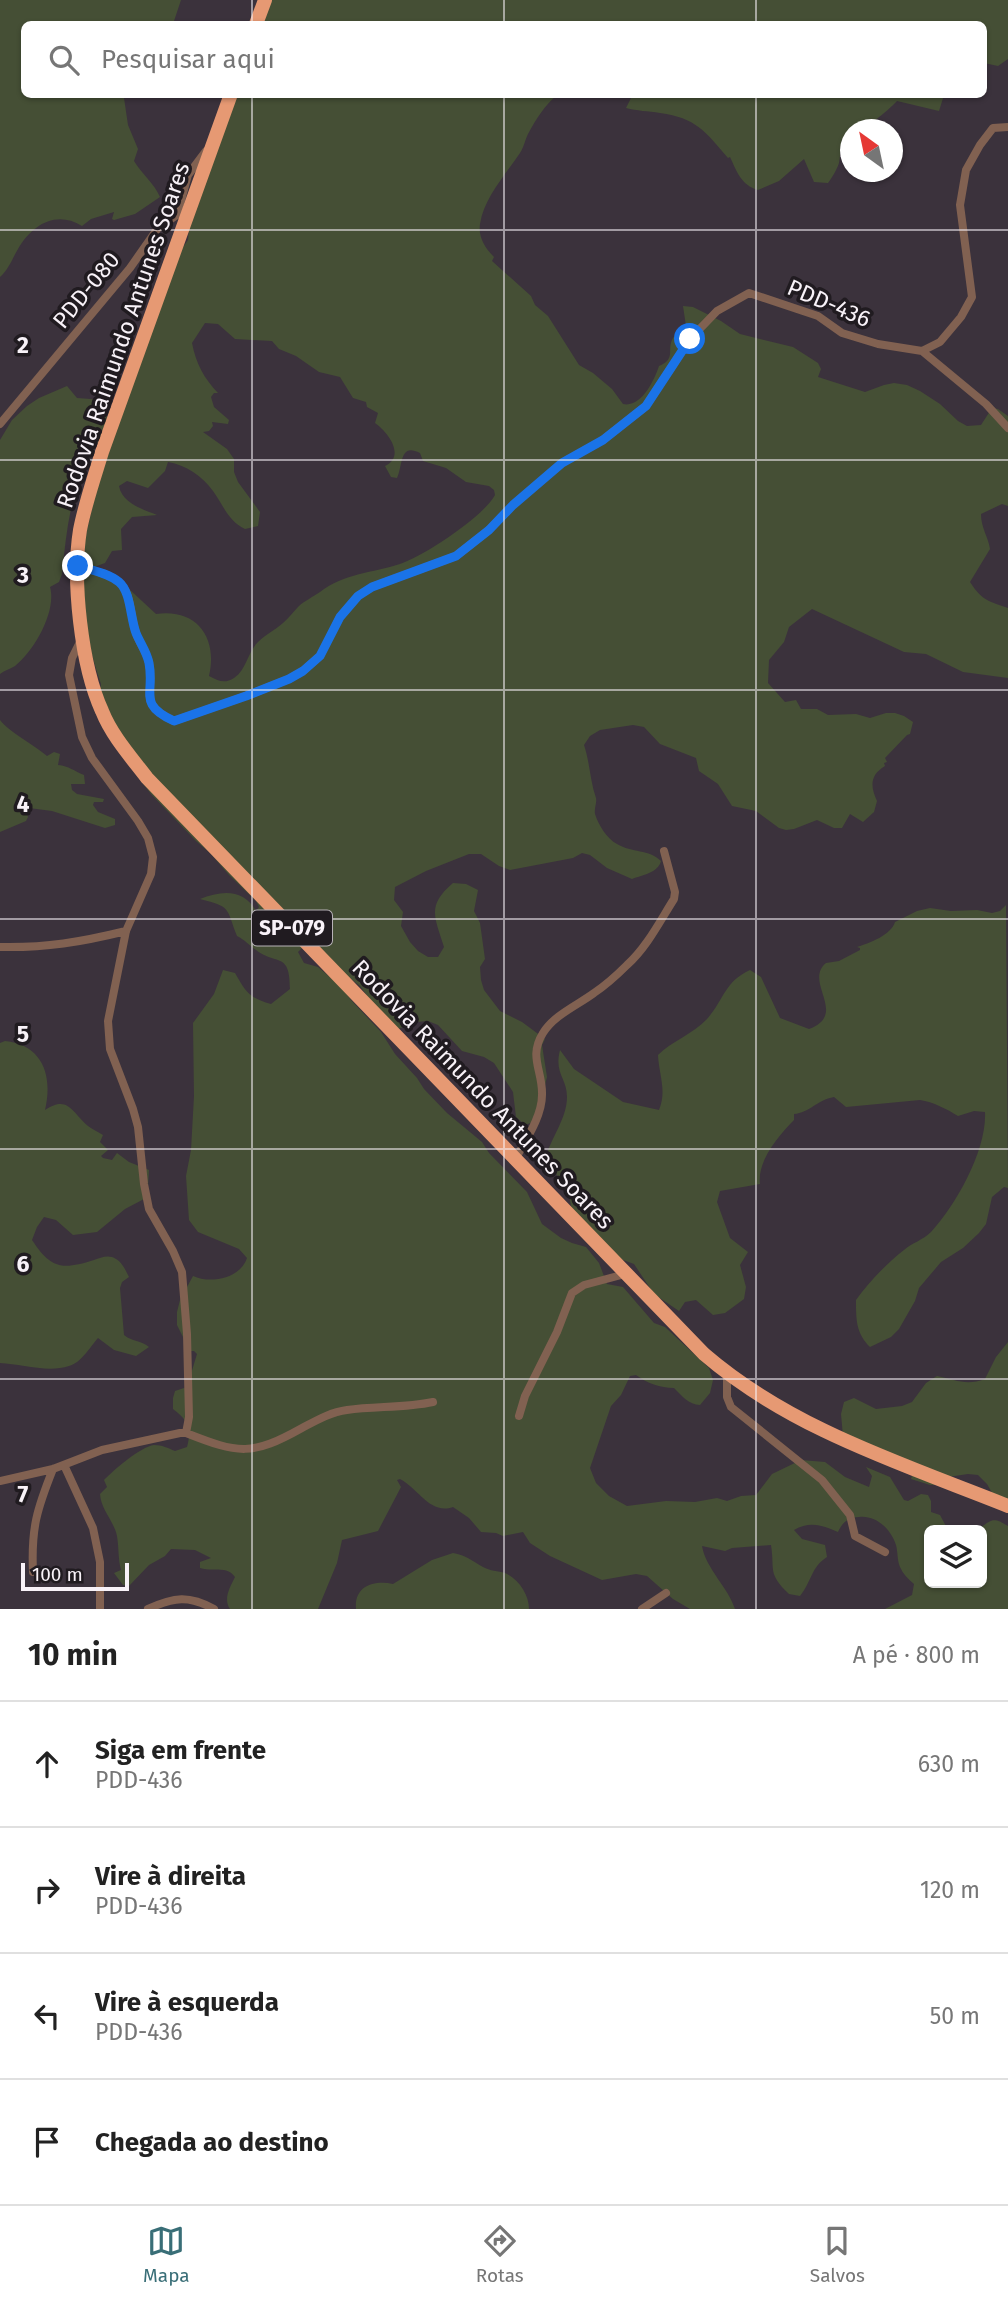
<!DOCTYPE html>
<html lang="pt">
<meta charset="utf-8">
<style>
body{margin:0;font-family:"Fira Sans",sans-serif;background:#f2f2f2;color:#222}
.controls{position:absolute;right:21px;bottom:21px;display:grid;overflow:hidden;border-radius:10px;box-shadow:0 2px 5px #0004}
.controls button{width:63px;height:63px;display:grid;place-items:center;padding:0;border:0;border-bottom:2px solid #e0e0e0;background:#fff;color:#222;font:35px sans-serif}
.compass{position:absolute;left:840px;top:119px;width:63px;height:63px;border-radius:50%;background:#fff;box-shadow:0 2px 5px #0004;rotate:327deg}
.scale{position:absolute;left:21px;bottom:18px;width:108px;box-sizing:border-box;padding-left:7px;border:4px solid #f8f2f8;border-top:0;font-size:19px;line-height:24px;white-space:nowrap;color:#f8f2f8;-webkit-text-stroke:5px #201b20;paint-order:stroke}
.stop{position:absolute;width:21px;height:21px;margin:-16px;border:5px solid #1a73e8;border-radius:50%;background:#fff}
.stop.end{background:#1a73e8;border-color:#fff;box-shadow:0 2px 7px #0008}
.list{margin:0;padding:0;list-style:none}
h2{display:flex;justify-content:space-between;align-items:center;height:91px;margin:0;padding:0 28px;font-size:30px}
h2 small{font-size:23px;font-weight:400;color:#767676}
.list li{display:grid;grid-template-columns:46px 1fr auto;gap:21px;align-items:center;box-sizing:border-box;height:126px;padding:0 28px;border-top:2px solid #e0e0e0}
.list b{display:block;font-size:26px;white-space:nowrap}
.list p{margin:0;font-size:23px;white-space:nowrap;color:#767676}
.list em{font-size:23px;font-style:normal;color:#767676}
.icon{flex:none;width:38px;height:38px;fill:none;stroke:currentColor;stroke-width:2;stroke-linecap:round;stroke-linejoin:round}
.map{position:relative;flex:none;width:1008px;height:1609px;overflow:hidden}
.search{position:absolute;background:#fff;box-shadow:0 2px 5px #0004;left:21px;right:21px;top:21px;height:77px;display:flex;align-items:center;gap:18px;box-sizing:border-box;padding:0 24px;border-radius:10px;color:#767676;font-size:26px}
.sheet{height:595px;background:#fff}
nav{display:flex;justify-content:space-around;align-items:center;box-sizing:border-box;height:98px;border-top:2px solid #e0e0e0;background:#fff;font-size:19px;color:#767676}
nav a{display:grid;justify-items:center;gap:4px}
nav .on{color:#396e77}
.map>svg:first-child{display:block}
.green{fill:#454f35;fill-rule:evenodd}
.lines{fill:none;stroke-linecap:round;stroke-linejoin:round}
.street{stroke:#816151;stroke-width:8}
.highway{stroke:#e69973;stroke-width:14}
.route{stroke:#1a73e8;stroke-width:9}
.grid{fill:none;stroke:#f8f2f8;stroke-width:2;stroke-opacity:0.55}
.labels{text-anchor:middle;dominant-baseline:central;stroke-width:7;stroke-linejoin:round;paint-order:stroke}
.shield{fill:#201b20;stroke:#b7b2b7;stroke-width:2}
.shield-label{font-size:21px;font-weight:bold;fill:#f8f2f8}
.street-label{font-size:23px;fill:#f8f2f8;stroke:#201b20}
.grid-label{font-size:23px;text-anchor:middle;font-weight:bold;fill:#f8f2f8;stroke:#201b20;stroke-width:7;stroke-linejoin:round;paint-order:stroke}
</style>
<div class="map">
<svg width="1008" height="1609" viewBox="0 0 1008 1609">
<rect width="100%" height="100%" fill="#3b323c"/>
<path class="green" d="M0 0H181L173 24H24V94L126 95 124 98 128 125 138 149 134 161C142 174 154 183 160 197L135 214 114 220 112 219 114 212 91 219 82 226C56 210 32 225 18 249 12 259 9 269 0 277Z
M265 0H1008V59L998 66 984 63V24H259Z
M633 94H944V95L939 111 897 101C886 112 867 130 850 130V133C837 138 842 151 839 163 837 169 832 178 828 183L814 182 804 159 779 181 758 190C741 185 737 172 730 157L728 158C705 131 696 118 660 113 648 111 637 111 626 108Z
M234 95H557C545 105 536 119 528 134 525 140 524 147 520 153 506 174 484 198 480 224 478 237 485 248 494 257L492 261 531 296 535 305 548 316 579 365 593 373 612 389 623 404C641 408 654 381 659 366 676 359 667 351 672 340 674 335 682 329 686 326L683 306 693 307 721 321 740 334 793 347 818 363 821 369 818 377 865 392 884 385 894 383 907 385 920 391 940 404 958 421 967 426 981 425 992 408 998 409 1008 416V506L1002 504 981 514C981 528 988 536 990 549L970 582C982 601 989 601 1008 608V678L963 672 926 654 904 652 812 609 789 627 784 642 769 660 768 683 785 702 796 700 801 709H817L828 715 856 714 870 718 886 713H895L904 716 913 722 910 734 907 735 885 758 887 762 884 763 885 766C870 775 870 786 877 801L874 812 863 822 850 814 842 828H834L817 820 794 829 786 830 779 828 756 811 732 806 718 784 699 771 696 758 660 744 644 727 633 725 600 730 590 736 584 745C590 763 590 781 596 798 597 803 594 808 595 814 598 824 607 839 617 844 632 853 649 849 661 861 658 873 642 875 632 879L607 868 590 855 582 853 573 858 510 870 499 866 481 854H469L426 871 395 887 394 900 403 912 401 926 410 942 418 951 428 957H438L444 947C435 917 426 906 453 883L466 884 478 890 474 911 480 923 485 959 480 967 481 980 484 990 500 1011 522 1022 545 1039 542 1045 547 1077 536 1121 525 1125 516 1117 513 1092 494 1063 484 1057 462 1051 438 1025 428 1021 416 1022 398 1029 374 1005 360 986 306 944 298 952 304 963 318 967 344 989 351 1000 381 1032 395 1054 417 1078 424 1089 447 1113 482 1142 489 1153 527 1192 542 1224 561 1238 572 1243 586 1247 599 1263 607 1284 623 1287 654 1323 665 1327 709 1368 713 1380 710 1393 700 1405C689 1405 681 1395 674 1388 660 1388 647 1383 636 1375L630 1376 621 1395 611 1406 590 1468 596 1483 609 1496 627 1506 666 1501 695 1502 717 1498 727 1501 741 1496 756 1495 772 1474 801 1460 825 1462 845 1477 869 1487 872 1476 866 1467 890 1477 904 1500 908 1501 921 1494 928 1495 931 1501V1512L940 1515 948 1530H929V1583H982V1530H975C991 1523 990 1514 1008 1526V1609H885L912 1595 914 1584C908 1579 903 1574 900 1567 897 1560 898 1552 896 1545 891 1529 876 1515 859 1517 848 1517 842 1523 838 1532 821 1525 810 1521 794 1530L802 1539 825 1545 827 1557C811 1567 812 1581 800 1596L789 1594C767 1573 775 1570 771 1545L732 1548 725 1551 702 1546C706 1569 728 1587 735 1609H690L673 1599 647 1576 636 1574 602 1580 550 1556 530 1543 523 1532 503 1536 496 1533 481 1532 469 1518 453 1507C430 1515 419 1489 400 1479L397 1480 401 1487 378 1531 342 1540 337 1563 318 1609H230C223 1599 230 1587 235 1577 227 1565 212 1572 200 1568V1562L211 1558 195 1550 171 1549 165 1556 149 1565 129 1586 123 1585 114 1573 121 1570C118 1559 119 1548 117 1536 114 1521 101 1510 100 1494L107 1487 104 1480C114 1470 140 1447 154 1445 162 1445 168 1448 175 1451L187 1447C192 1429 188 1420 173 1409V1398L175 1391 187 1387 197 1354 194 1351H190L177 1325V1312L180 1300 193 1276C210 1284 240 1279 247 1258L239 1249 198 1232 189 1220 186 1176 191 1150 194 1096 193 1023 214 994 223 970 235 973C246 992 249 998 271 1004L290 989C290 951 277 966 256 950 249 945 245 940 237 936 226 908 232 907 200 899 221 891 243 888 256 911L259 907 256 901 229 875 210 853 196 841 151 794 137 776 99 695 101 684C84 635 75 582 87 530 90 516 94 503 96 488L177 256 188 240 189 227ZM205 323 218 324 235 339 272 341 279 349 296 356 319 372 340 377 353 398 366 402 367 407 378 413 375 423C388 432 406 456 385 466L391 477 397 478C403 466 399 442 420 453L423 461 446 468 466 482 489 486 494 490 495 495C483 517 424 556 400 564 373 573 344 573 320 592 313 597 304 601 298 607 293 612 289 618 283 623 275 630 265 635 258 642 247 653 247 669 234 678 225 684 218 681 209 676 218 638 197 608 156 614L115 576 90 574 89 572 94 567 105 563 112 551 122 550 121 529 132 517 157 515C142 509 122 503 119 486L127 481 148 488 165 471 168 462C186 465 202 476 213 491 224 506 228 521 245 529L258 526 260 512 238 482 234 472V459L227 449 203 432 209 431 213 426 212 422 228 424 229 420 214 407 211 397 214 393H218C204 378 196 364 192 343Z
M67 386 77 398 104 400C116 415 93 451 85 466 69 500 66 537 62 574L59 582 50 587C57 611 34 651 15 666 10 669 5 670 0 674V440L12 420 27 406 39 398Z
M0 720C9 732 33 744 47 756L54 752 60 754 58 765C69 766 74 771 84 775L85 784H71L72 790 77 794 104 799 103 802H94L93 805 98 812 115 819V825L105 828 52 811 29 808 26 810 28 817 26 821 0 832Z
M1006 905 1008 1188 1004 1187 992 1197 986 1224 979 1233 963 1248 941 1262 919 1288 915 1301 899 1329 891 1337 870 1347C856 1333 856 1320 856 1300 869 1282 886 1264 904 1250 912 1243 923 1240 931 1232 956 1205 987 1150 985 1112L974 1111 958 1116C947 1109 933 1102 920 1100L846 1107 834 1097C817 1100 809 1113 794 1114V1120C779 1135 757 1161 760 1184L720 1191 717 1202 730 1238 748 1252 740 1265 746 1287 744 1299 725 1313 713 1315 696 1300 685 1302 679 1311 654 1294 634 1264 623 1260 591 1238 571 1206 569 1194 548 1161 545 1160C550 1139 567 1119 567 1097 567 1078 554 1074 560 1050L574 1069 623 1102 659 1110C667 1091 659 1075 658 1055 672 1041 693 1034 707 1019 724 1000 724 982 750 970L761 977 780 1018 809 1029C849 1014 803 982 826 963L839 961 860 950V948L857 947C870 943 891 935 895 922L917 911 930 908 951 911 977 910 992 913 1000 911Z
M5 1041C43 1045 53 1076 45 1110 68 1095 71 1111 88 1126 92 1129 98 1132 103 1135L100 1142 108 1150 101 1156 103 1158 112 1160 117 1153 129 1162 149 1170 148 1186 144 1199 125 1209 97 1232 73 1235 56 1220 44 1217 37 1227 32 1240C51 1269 62 1270 94 1260 101 1258 108 1254 116 1259 122 1262 126 1271 129 1277L122 1282 120 1288 124 1335C132 1342 141 1340 149 1347L136 1356 114 1350 98 1338C90 1347 81 1363 69 1366 48 1373 21 1364 0 1363V1043Z
M1008 1342V1508L995 1498 987 1484 978 1475 968 1474 948 1477 936 1485H930L911 1479 913 1472 843 1436 841 1414 844 1402 854 1398 876 1409 902 1406 912 1402 926 1383 937 1376C955 1380 967 1386 985 1379L996 1357Z
M453 1553C466 1555 472 1561 483 1567 490 1571 498 1571 505 1573 519 1579 529 1595 529 1609H356C354 1586 374 1580 393 1584L432 1560Z"/>
<g class="lines">
<path class="street" d="M922 351 940 342 961 317 972 297 960 205 966 170 980 145 993 128 1008 127
M0 424 130 268 158 228 177 215 188 175 206 151
M78 566C91 570 108 573 119 582 132 593 130 617 136 633 139 643 147 652 149 663 155 693 137 704 174 721L246 696 289 679 303 671 320 656 340 617 358 596 372 587 456 556 489 530 513 505 562 463 603 440 646 406 690 339 717 311 749 293 818 316 842 333 878 344 922 351 986 404 1008 428
M81 640 72 658 69 675 82 737 92 758 138 821 148 838 153 857 151 874 126 931 108 1021 110 1049 133 1109 138 1127 144 1184 149 1209 173 1251 182 1272 187 1334 189 1417 186 1433
M0 947C46 948 81 942 126 931
M515 1160C525 1141 542 1117 542 1095 543 1071 528 1057 543 1033 554 1015 578 1005 594 993 606 985 617 975 627 965 647 947 660 921 674 899L675 892 664 851
M727 1374V1397L731 1407 822 1480 850 1515 855 1536 885 1552
M519 1416 525 1396 557 1332 572 1293 584 1285 625 1274
M64 1465 93 1528 100 1562V1609
M0 1481 53 1469 102 1450 180 1433H186C239 1454 252 1456 302 1428 317 1420 331 1412 347 1410 376 1406 405 1408 433 1402
M33 1572C31 1528 37 1509 53 1469
M148 1609C174 1597 189 1595 214 1609
M642 1609 666 1593"/>
<path class="highway" d="M256 24 265 0
M231 94 102 452C94 478 85 504 80 530 72 580 81 665 102 711 112 736 131 757 147 778L704 1354C791 1429 903 1464 1008 1506"/>
</g>
<g class="lines">
<path class="route" d="M78 566C91 570 108 573 119 582 131 592 130 617 136 633 140 643 147 652 149 663 155 693 137 704 174 721L246 696 289 679 303 671 320 656 340 617 358 596 372 587 456 556 489 530 513 505 562 463 603 440 646 406 690 339"/>
</g>
<path class="grid" d="M252 0V24M504 0V24M756 0V24M252 94V1609M504 94V1609M756 94V1609M0 230H1008M0 460H1008M0 690H1008M0 919H1008M0 1149H1008M0 1379H1008"/>
<g class="labels">
<rect class="shield" x="252" y="910.5" width="80" height="35" rx="5"/>
<g class="shield-label">
<text x="292" y="928">SP-079</text>
</g>
<g class="street-label">
<text transform="translate(86 290) rotate(-51)">PDD-080</text>
<text transform="translate(829 303) rotate(23)">PDD-436</text>
<text transform="translate(123 335) rotate(-71)">Rodovia Raimundo Antunes Soares</text>
<text transform="translate(483 1094) rotate(46)">Rodovia Raimundo Antunes Soares</text>
</g>
</g>
<g class="grid-label">
<text x="23" y="353">2</text>
<text x="23" y="583">3</text>
<text x="23" y="812">4</text>
<text x="23" y="1042">5</text>
<text x="23" y="1272">6</text>
<text x="23" y="1502">7</text>
</g>
</svg>
<div class="controls">
<button><svg class="icon" aria-label="layers" viewBox="0 0 24 24"><path d="M12 4l9 5-9 5-9-5zM3 14l9 5 9-5"/></svg></button>
</div>
<svg class="compass" viewBox="-18 -18 36 36"><path d="M0-13l5 13h-10z" fill="#e53935"/><path d="M0 13l5-13h-10z" fill="#767676"/></svg>
<div class="scale">100 m</div>
<div class="stop" style="left:690px;top:339px"></div>
<div class="stop end" style="left:78px;top:566px"></div>
<div class="search"><svg class="icon" aria-label="search" viewBox="0 0 24 24"><circle cx="10" cy="10" r="6"/><path d="M15 15l6 6"/></svg>Pesquisar aqui</div>
</div>
<section class="sheet">
<h2>10 min<small>A pé · 800 m</small></h2>
<ul class="list">
<li><svg class="icon" aria-label="ahead" viewBox="0 0 24 24"><path d="M12 20V5M6 11l6-6 6 6"/></svg><div><b>Siga em frente</b><p>PDD-436</p></div><em>630 m</em></li>
<li><svg class="icon" aria-label="right" viewBox="0 0 24 24"><path d="M7 20v-9h11M14 6l5 5-5 5"/></svg><div><b>Vire à direita</b><p>PDD-436</p></div><em>120 m</em></li>
<li><svg class="icon" aria-label="left" viewBox="0 0 24 24"><path d="M17 20v-9H6M10 6l-5 5 5 5"/></svg><div><b>Vire à esquerda</b><p>PDD-436</p></div><em>50 m</em></li>
<li><svg class="icon" aria-label="arrive" viewBox="0 0 24 24"><path d="M6 21V4h12l-3 4 3 4H6"/></svg><div><b>Chegada ao destino</b></div></li>
</ul>
</section>
<nav>
<a class="on"><svg class="icon" aria-label="map" viewBox="0 0 24 24"><path d="M3 6l6-2 6 2 6-2v14l-6 2-6-2-6 2zM9 4v14M15 6v14"/></svg>Mapa</a>
<a><svg class="icon" aria-label="directions" viewBox="0 0 24 24"><path d="M12 3l9 9-9 9-9-9zM9 14v-3h6M13 9l2 2-2 2"/></svg>Rotas</a>
<a><svg class="icon" aria-label="saved" viewBox="0 0 24 24"><path d="M7 4h10v16l-5-4-5 4z"/></svg>Salvos</a>
</nav>
